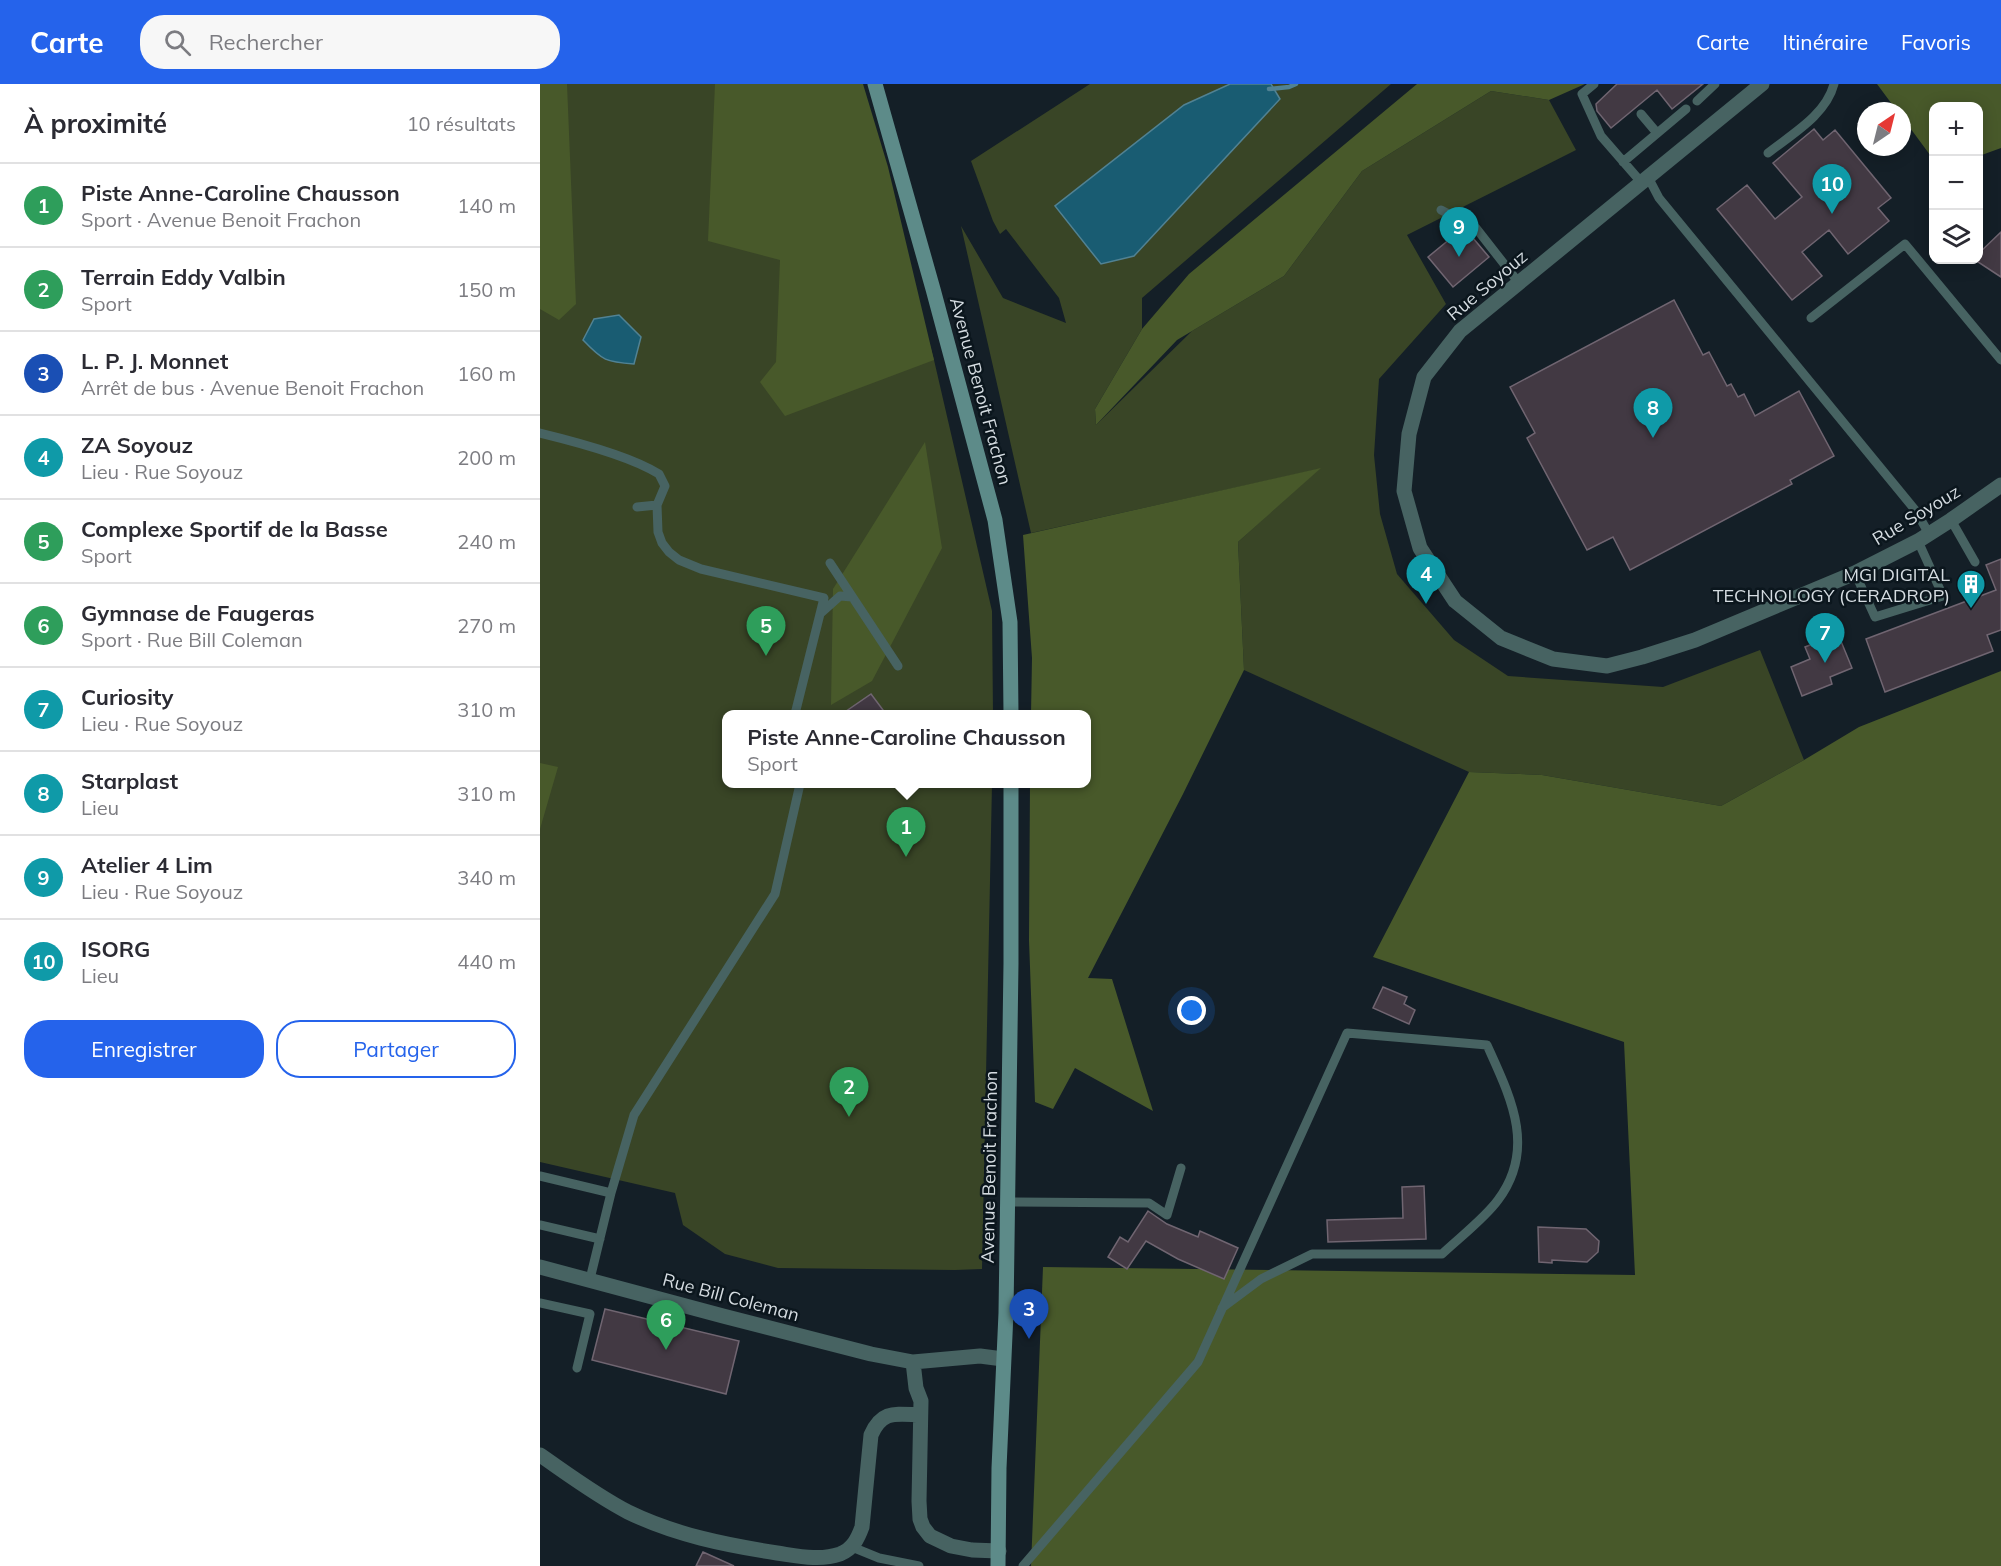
<!DOCTYPE html>
<html lang="fr">
<meta charset="utf-8">
<style>
body{margin:0;font-family:Mulish,sans-serif;background:#f7f7f7;color:#2b2b33}
.controls{position:absolute;right:18px;top:18px;display:grid;overflow:hidden;border-radius:12px;box-shadow:0 3px 15px #0003}
.controls button{width:54px;height:54px;display:grid;place-items:center;padding:0;border:0;border-bottom:2px solid #e1e1e2;background:#fff;color:#2b2b33;font:30px sans-serif}
.compass{position:absolute;left:1317px;top:18px;width:54px;height:54px;border-radius:50%;background:#fff;box-shadow:0 3px 15px #0003;rotate:35deg}
.you{position:absolute;left:652px;top:927px;width:21px;height:21px;margin:-15px;border:4px solid #fff;border-radius:50%;background:#1a73e8;box-shadow:0 0 0 9px #1a73e833}
.badge{display:grid;place-items:center;width:39px;height:39px;border-radius:50%;background:#2563eb;color:#fff;font-size:20px;font-weight:700}
.pin{position:absolute;translate:-50% -50px;filter:drop-shadow(0 2px 3px #0008)}
.pin::after{content:'';position:absolute;top:32px;width:21px;height:18px;background:inherit;clip-path:polygon(0 0,100% 0,50% 100%)}
.popup{position:absolute;left:182px;top:626px;width:369px;height:78px;box-sizing:border-box;display:grid;place-content:center;border-radius:12px;background:#fff;filter:drop-shadow(0 2px 4px #0005);font-size:20px;white-space:nowrap;color:#7c7c81}
.popup b{font-size:22px;color:#2b2b33}
.popup::after{content:'';position:absolute;left:50%;top:100%;margin-left:-12px;border:12px solid transparent;border-top-color:#fff}
.list{margin:0;padding:0;list-style:none}
h2{display:flex;justify-content:space-between;align-items:center;height:78px;margin:0;padding:0 24px;font-size:26px}
h2 small{font-size:20px;font-weight:400;color:#7c7c81}
.list li{display:grid;grid-template-columns:39px 1fr auto;gap:18px;align-items:center;box-sizing:border-box;height:84px;padding:0 24px;border-top:2px solid #e1e1e2}
.list b{display:block;font-size:22px;white-space:nowrap}
.list p{margin:0;font-size:20px;white-space:nowrap;color:#7c7c81}
.list em{font-size:20px;font-style:normal;color:#7c7c81}
.actions{display:flex;gap:12px;padding:18px 24px}
.actions a{flex:1;padding:14px 0;border:2px solid #2563eb;border-radius:24px;text-align:center;font-size:21px;color:#2563eb}
.actions .main{background:#2563eb;color:#fff}
.icon{flex:none;width:33px;height:33px;fill:none;stroke:currentColor;stroke-width:2;stroke-linecap:round;stroke-linejoin:round}
.map{position:relative;flex:none;width:1461px;height:1482px;overflow:hidden}
header{display:flex;align-items:center;gap:36px;box-sizing:border-box;height:84px;padding:0 30px;background:#2563eb;color:#fff}
header strong{font-size:28px}
nav{display:flex;gap:33px;margin-inline-start:auto;font-size:21px}
.search{width:420px;height:54px;background:#f7f7f7;display:flex;align-items:center;gap:15px;box-sizing:border-box;padding:0 21px;border-radius:24px;color:#7c7c81;font-size:22px}
main{display:flex}
aside{flex:1;background:#fff}
.map>svg:first-child{display:block}
.green{fill:#394526}
.forest{fill:#48592a}
.water{fill:#195c72;stroke:#518293;stroke-width:1.5}
.lines{fill:none;stroke-linecap:round;stroke-linejoin:round}
.stream{stroke:#518293;stroke-width:4.5}
.building{fill:#423943;stroke:#706571;stroke-width:1.5}
.service{stroke:#476362;stroke-width:9}
.minor{stroke:#476362;stroke-width:15}
.secondary{stroke:#5d8b89;stroke-width:15}
.labels{text-anchor:middle;dominant-baseline:central;stroke-width:5;stroke-linejoin:round;paint-order:stroke}
.street-label{font-size:18px;fill:#d5dce1;stroke:#0b161d}
.poi-label{font-size:18px;fill:#d5dce1;stroke:#0b161d;text-anchor:end}
</style>
<header>
<strong>Carte</strong>
<div class="search"><svg class="icon" aria-label="search" viewBox="0 0 24 24"><circle cx="10" cy="10" r="6"/><path d="M15 15l6 6"/></svg>Rechercher</div>
<nav><a>Carte</a><a>Itinéraire</a><a>Favoris</a></nav>
</header>
<main>
<aside>
<h2>À proximité<small>10 résultats</small></h2>
<ul class="list">
<li><span class="badge" style="background:#2e9e5b">1</span><div><b>Piste Anne-Caroline Chausson</b><p>Sport · Avenue Benoit Frachon</p></div><em>140 m</em></li>
<li><span class="badge" style="background:#2e9e5b">2</span><div><b>Terrain Eddy Valbin</b><p>Sport</p></div><em>150 m</em></li>
<li><span class="badge" style="background:#1a4fb4">3</span><div><b>L. P. J. Monnet</b><p>Arrêt de bus · Avenue Benoit Frachon</p></div><em>160 m</em></li>
<li><span class="badge" style="background:#0f9aa8">4</span><div><b>ZA Soyouz</b><p>Lieu · Rue Soyouz</p></div><em>200 m</em></li>
<li><span class="badge" style="background:#2e9e5b">5</span><div><b>Complexe Sportif de la Basse</b><p>Sport</p></div><em>240 m</em></li>
<li><span class="badge" style="background:#2e9e5b">6</span><div><b>Gymnase de Faugeras</b><p>Sport · Rue Bill Coleman</p></div><em>270 m</em></li>
<li><span class="badge" style="background:#0f9aa8">7</span><div><b>Curiosity</b><p>Lieu · Rue Soyouz</p></div><em>310 m</em></li>
<li><span class="badge" style="background:#0f9aa8">8</span><div><b>Starplast</b><p>Lieu</p></div><em>310 m</em></li>
<li><span class="badge" style="background:#0f9aa8">9</span><div><b>Atelier 4 Lim</b><p>Lieu · Rue Soyouz</p></div><em>340 m</em></li>
<li><span class="badge" style="background:#0f9aa8">10</span><div><b>ISORG</b><p>Lieu</p></div><em>440 m</em></li>
</ul>
<div class="actions"><a class="main">Enregistrer</a><a>Partager</a></div>
</aside>
<div class="map">
<svg width="1461" height="1482" viewBox="0 0 1461 1482">
<rect width="100%" height="100%" fill="#141f27"/>
<path class="green" d="M0 0H319L394 276 452 527 453 630H186V700H452L442 1185 415 1186 238 1184 185 1170 143 1141 135 1109 0 1078Z
M550 0H851L602 214V245L555 325 556 341 652 247 744 192 822 87 951 7 1009 16 1036 66 867 151 906 220 839 295 834 371 840 430 857 490 914 556 968 592 1123 603 1220 566 1264 676 1181 722 1002 691 929 688 704 586 698 458 779 385 491 449 421 142 463 214 526 239 519 214 466 145 460 150 453 137 431 77Z"/>
<path class="forest" d="M0 0H27L36 220 19 236 0 225Z
M175 0H323L348 83 394 276 245 332 220 298 236 278 240 176 168 157Z
M877 0H1045L1009 16 951 7 822 87 744 192 637 256 556 341 555 325 602 245 649 190Z
M1337 0H1461V64L1439 72 1438 22H1394L1393 75 1362 33V27H1357Z
M385 358 402 464 332 597 291 621 293 505Z
M781 384 698 458 704 586 643 710 548 894 572 895 613 1027 535 984 513 1025 495 1018 489 856 490 700H546V630H491L492 574 483 451Z
M1461 587V1482H491L503 1183 1095 1191 1084 958 833 873 929 688 1002 691 1181 722 1264 676 1319 643Z
M0 679 18 683 0 745Z"/>
<path class="water" d="M690 0H731L740 15 594 172 561 180 515 122 644 21Z
M79 231 101 253 94 280C66 278 63 277 43 256L54 235Z"/>
<g class="lines">
<path class="stream" d="M729 5 749 3 756 0"/>
</g>
<path class="building" d="M1077 0H1163L1132 25 1117 6 1071 44 1057 27 1056 20Z
M1274 45 1283 56 1295 46 1351 114 1338 124 1349 137 1308 170 1289 146 1262 168 1282 192 1252 216 1177 125 1207 101 1235 135 1262 113 1233 79Z
M922 145 927 147 949 173 913 203 888 173Z
M1461 148V193L1435 176H1438V170Z
M1134 216 1163 271 1169 268 1187 302 1191 300 1198 313 1204 310 1215 332 1259 307 1294 372 1250 396 1252 400 1090 486 1073 453 1047 466 987 354 995 349 970 303Z
M1461 475V546L1447 551 1453 567 1345 608 1326 555 1456 506 1446 481Z
M1298 550 1312 584 1290 593 1292 600 1262 612 1251 583 1270 575 1265 563Z
M331 610 346 630H302Z
M843 903 867 913 864 920 875 926 869 940 833 924Z
M884 1102 886 1155 788 1158 787 1136 863 1134 862 1103Z
M608 1127 627 1140 658 1153 660 1147 698 1164 684 1195 638 1175 606 1157 587 1185 568 1173 580 1153 588 1158Z
M998 1143 1046 1145 1059 1157 1058 1168 1047 1178 1012 1176V1179L999 1178Z
M65 1225 199 1257 186 1310 52 1276Z
M163 1468 194 1482H156Z"/>
<g class="lines">
<path class="service" d="M1054 0 1042 10 1061 52 1101 98
M1157 17 1175 0
M1101 30 1117 49
M1228 69C1252 50 1286 31 1294 0
M1083 78 1146 25
M1108 93 1119 114 1376 427 1389 450
M901 126 936 144 979 199
M1271 234 1365 160 1461 276
M0 349C33 357 91 372 119 390L125 402 117 421 118 448 122 459 129 468 139 476 161 485 284 514 255 630
M97 423 117 421
M1411 436 1435 478
M290 479 358 582
M1315 489 1335 533 1403 512 1378 457
M281 529 300 512 312 513
M0 1092 71 1109 50 1195
M71 1109 94 1031 235 810 260 700
M467 1118 609 1119 627 1131 641 1084
M0 1141 60 1155
M0 1219 50 1230 37 1284
M312 1463 339 1474 379 1482
M483 1482 658 1278 807 949 947 961C970 1012 997 1064 958 1116 945 1134 919 1154 902 1170H772L721 1195 682 1224"/>
<path class="minor" d="M1222 0 920 247 884 293 869 350 864 407 880 464 915 517 961 554 1013 575 1067 582 1102 573 1155 556 1315 489 1378 457 1411 436 1461 401
M0 1183 183 1232 331 1270 373 1278 440 1272 463 1275
M373 1278 376 1304 381 1317 379 1417 380 1435 383 1443 390 1452 411 1462 432 1466 459 1467
M0 1371C29 1391 57 1412 88 1428 135 1451 186 1461 237 1469 258 1472 280 1477 300 1470 313 1465 318 1454 322 1443L331 1351C342 1326 355 1330 380 1331"/>
<path class="secondary" d="M335 0 393 205 455 436 470 538 471 630
M458 1482 459 1384 466 1229 471 879V700"/>
</g>
<defs>
<g id="building-pin" transform="scale(1.5)"><path d="M0 17L-7.5 6A9.5 9.5 0 1 1 7.5 6Z" fill="#0f9aa8" stroke="#0b161d"/><path d="M-4-6H4V6H1V3H-1V6H-4ZM-2.5-4.3h1.7v1.8h-1.7ZM.8-4.3h1.7v1.8H.8ZM-2.5-1h1.7V.8h-1.7ZM.8-1h1.7V.8H.8Z" fill="#fff"/></g>
</defs>
<g fill-rule="evenodd">
<use href="#building-pin" x="1431" y="500"/>
</g>
<g class="labels">
<g class="street-label">
<text transform="translate(947 201) rotate(-40)">Rue Soyouz</text>
<text transform="translate(441 307) rotate(75)">Avenue Benoit Frachon</text>
<text transform="translate(1376 431) rotate(-31)">Rue Soyouz</text>
<text transform="translate(449 1083) rotate(-89)">Avenue Benoit Frachon</text>
<text transform="translate(191 1213) rotate(15)">Rue Bill Coleman</text>
</g>
<g class="poi-label">
<text x="1410" y="490">MGI DIGITAL<tspan x="1410" dy="21">TECHNOLOGY (CERADROP)</tspan></text>
</g>
</g>
</svg>
<div class="controls">
<button>+</button>
<button>−</button>
<button><svg class="icon" aria-label="layers" viewBox="0 0 24 24"><path d="M12 4l9 5-9 5-9-5zM3 14l9 5 9-5"/></svg></button>
</div>
<svg class="compass" viewBox="-18 -18 36 36"><path d="M0-13l5 13h-10z" fill="#e53935"/><path d="M0 13l5-13h-10z" fill="#7c7c81"/></svg>
<div class="you"></div>
<div class="pin badge" style="left:366px;top:773px;background:#2e9e5b">1</div>
<div class="popup"><b>Piste Anne-Caroline Chausson</b>Sport</div>
<div class="pin badge" style="left:309px;top:1033px;background:#2e9e5b">2</div>
<div class="pin badge" style="left:489px;top:1255px;background:#1a4fb4">3</div>
<div class="pin badge" style="left:886px;top:520px;background:#0f9aa8">4</div>
<div class="pin badge" style="left:226px;top:572px;background:#2e9e5b">5</div>
<div class="pin badge" style="left:126px;top:1266px;background:#2e9e5b">6</div>
<div class="pin badge" style="left:1285px;top:579px;background:#0f9aa8">7</div>
<div class="pin badge" style="left:1113px;top:354px;background:#0f9aa8">8</div>
<div class="pin badge" style="left:919px;top:173px;background:#0f9aa8">9</div>
<div class="pin badge" style="left:1292px;top:130px;background:#0f9aa8">10</div>
</div>
</main>
